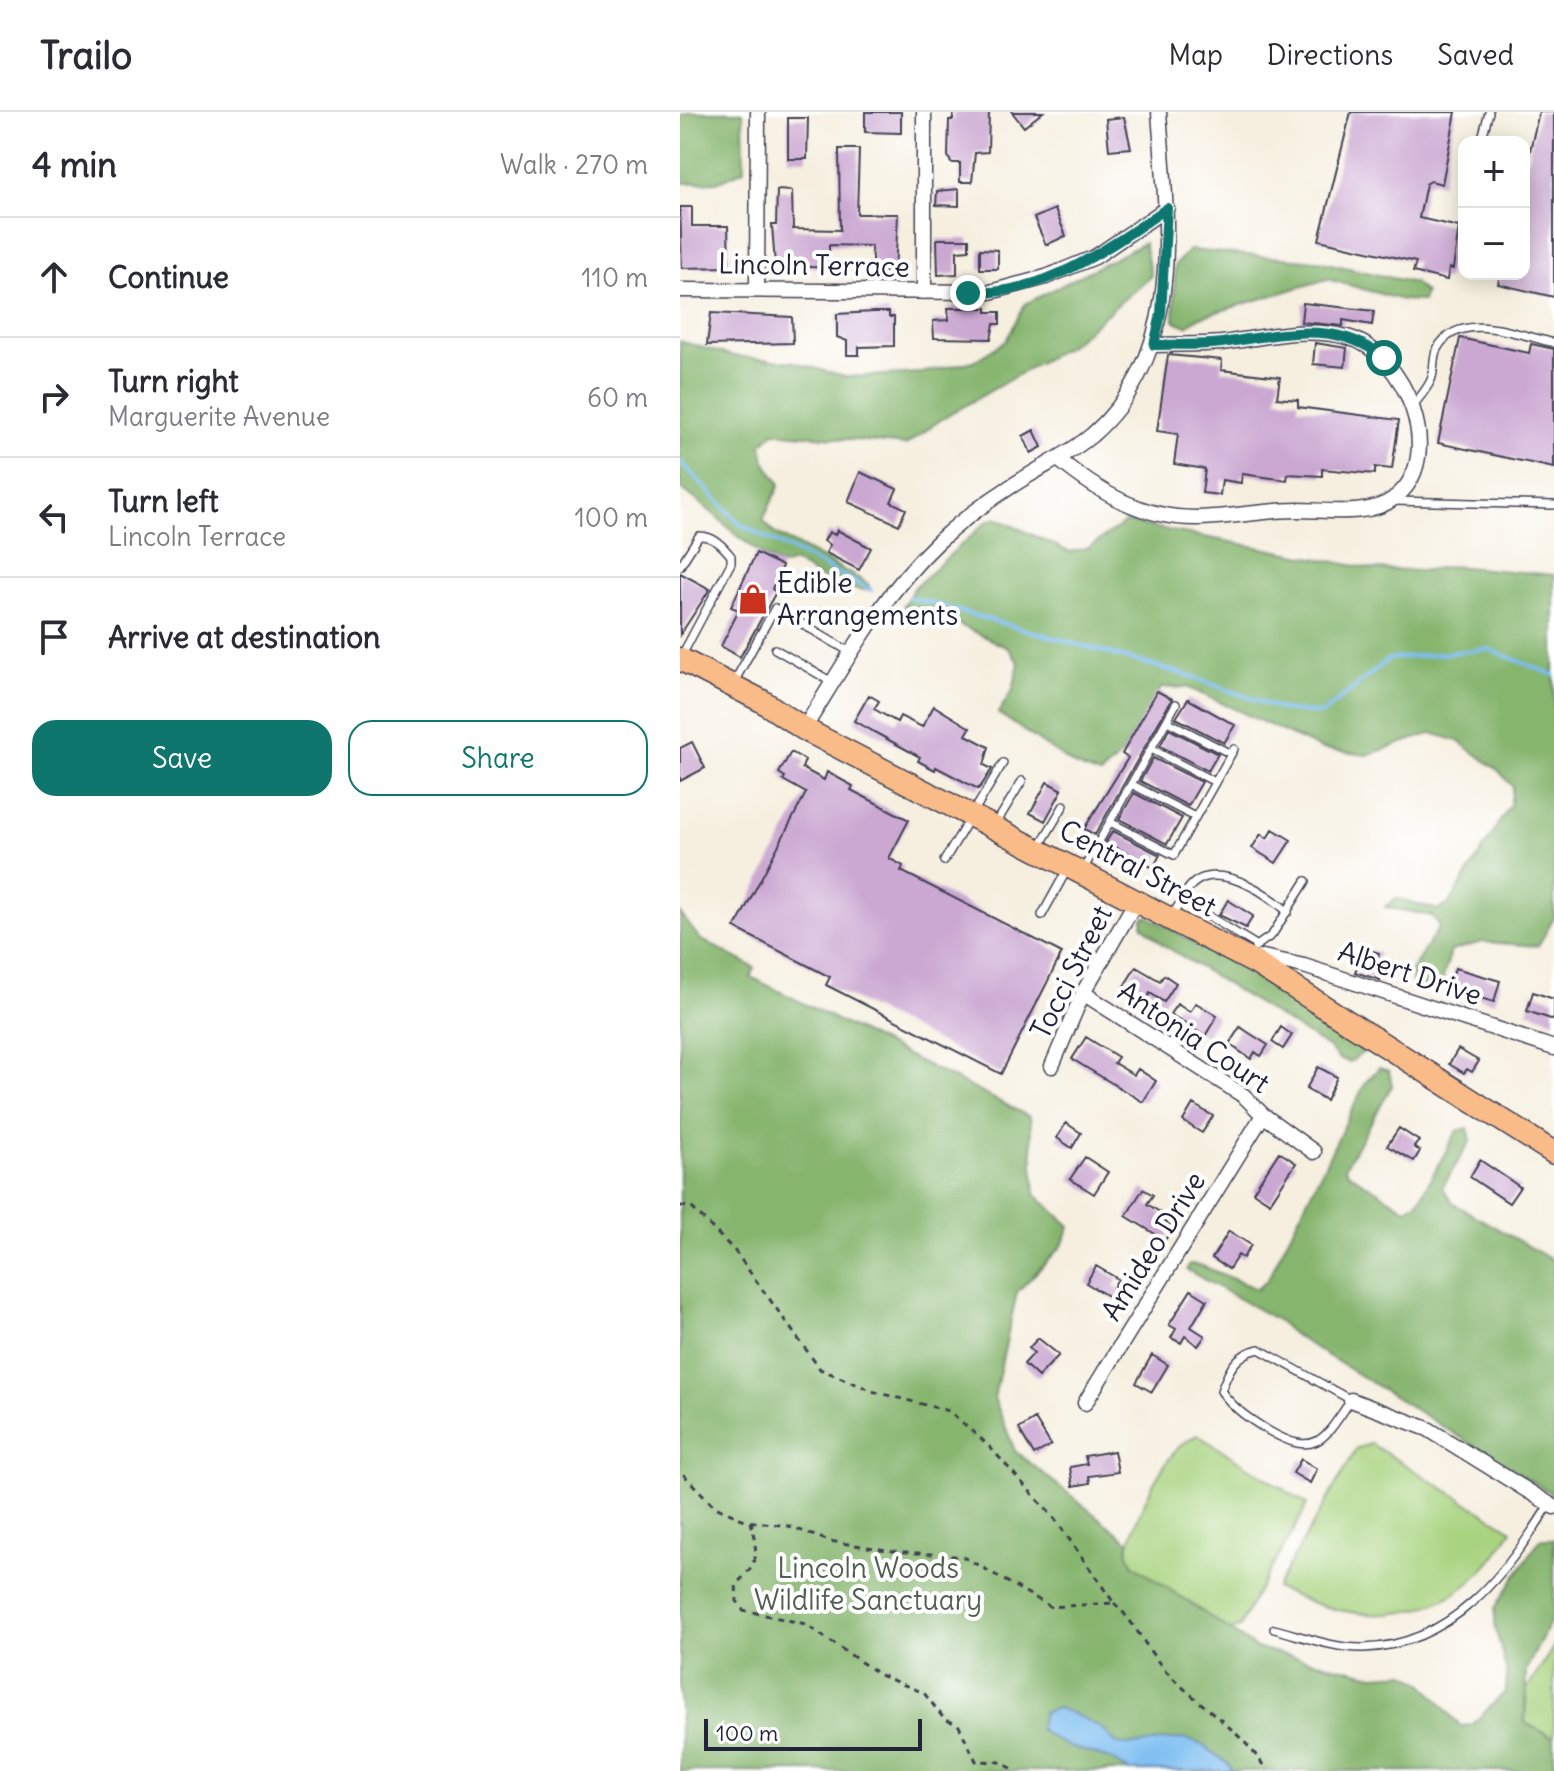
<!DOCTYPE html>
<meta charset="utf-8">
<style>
body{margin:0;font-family:Delius,sans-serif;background:#f7f7f7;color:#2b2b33}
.controls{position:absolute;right:24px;top:24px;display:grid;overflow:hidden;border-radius:16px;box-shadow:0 4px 20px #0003}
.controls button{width:72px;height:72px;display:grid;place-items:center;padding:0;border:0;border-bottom:2px solid #e1e1e2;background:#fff;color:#2b2b33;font:40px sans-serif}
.scale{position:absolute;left:24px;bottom:20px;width:218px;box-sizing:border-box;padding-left:8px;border:4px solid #22223b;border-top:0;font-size:22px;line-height:28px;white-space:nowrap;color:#22223b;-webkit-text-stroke:6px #fff;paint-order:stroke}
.stop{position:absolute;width:24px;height:24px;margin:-18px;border:6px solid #0f766e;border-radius:50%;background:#fff}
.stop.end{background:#0f766e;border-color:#fff;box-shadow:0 2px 8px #0008}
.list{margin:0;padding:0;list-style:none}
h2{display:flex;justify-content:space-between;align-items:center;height:104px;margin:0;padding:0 32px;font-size:34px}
h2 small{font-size:26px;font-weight:400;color:#7c7c81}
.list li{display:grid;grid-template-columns:52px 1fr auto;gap:24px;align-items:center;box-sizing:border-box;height:120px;padding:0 32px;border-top:2px solid #e1e1e2}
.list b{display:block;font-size:30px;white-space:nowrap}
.list p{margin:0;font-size:26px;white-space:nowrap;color:#7c7c81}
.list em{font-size:26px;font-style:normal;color:#7c7c81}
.actions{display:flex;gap:16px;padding:24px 32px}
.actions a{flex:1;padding:18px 0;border:2px solid #0f766e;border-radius:24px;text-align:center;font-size:28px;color:#0f766e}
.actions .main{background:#0f766e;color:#fff}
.icon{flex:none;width:44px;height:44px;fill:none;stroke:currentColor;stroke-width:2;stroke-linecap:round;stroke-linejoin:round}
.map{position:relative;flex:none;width:874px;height:1659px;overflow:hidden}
header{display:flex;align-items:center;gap:48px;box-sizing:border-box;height:112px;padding:0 40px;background:#fff;border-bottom:2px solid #e1e1e2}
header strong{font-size:38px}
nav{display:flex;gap:44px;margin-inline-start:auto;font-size:28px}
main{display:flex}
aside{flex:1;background:#fff}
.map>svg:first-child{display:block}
.green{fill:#a8d37f;stroke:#657a5d;stroke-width:2}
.forest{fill:#86b56e;stroke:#546c54;stroke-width:2}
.water{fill:#7cbdf1;stroke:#4f7096;stroke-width:2}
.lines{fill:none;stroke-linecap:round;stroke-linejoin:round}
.stream{stroke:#7cbdf1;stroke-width:4}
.building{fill:#cba8d2}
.lane-casing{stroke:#424154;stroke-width:10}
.street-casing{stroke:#424154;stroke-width:17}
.primary-casing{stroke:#424154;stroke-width:25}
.path{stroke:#424154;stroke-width:3;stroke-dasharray:6 6;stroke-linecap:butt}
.lane{stroke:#fff;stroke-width:7}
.street{stroke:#fff;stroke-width:14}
.primary{stroke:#f9bc89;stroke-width:22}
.route{stroke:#0f766e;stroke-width:10}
.labels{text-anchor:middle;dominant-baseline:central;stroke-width:8;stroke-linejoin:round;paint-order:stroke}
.street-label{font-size:28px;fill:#22223b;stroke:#fff}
.poi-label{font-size:28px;fill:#22223b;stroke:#fff;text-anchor:start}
.park-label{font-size:28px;fill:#516053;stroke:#fff}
</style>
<header>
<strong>Trailo</strong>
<nav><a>Map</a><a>Directions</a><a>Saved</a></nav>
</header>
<main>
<aside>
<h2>4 min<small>Walk · 270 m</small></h2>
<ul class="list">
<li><svg class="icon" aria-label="ahead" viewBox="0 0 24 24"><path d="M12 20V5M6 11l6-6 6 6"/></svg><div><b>Continue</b></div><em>110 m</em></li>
<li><svg class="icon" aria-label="right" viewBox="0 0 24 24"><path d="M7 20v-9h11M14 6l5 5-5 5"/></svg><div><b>Turn right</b><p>Marguerite Avenue</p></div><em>60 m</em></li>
<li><svg class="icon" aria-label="left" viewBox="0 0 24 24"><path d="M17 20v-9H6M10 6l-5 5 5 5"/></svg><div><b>Turn left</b><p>Lincoln Terrace</p></div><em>100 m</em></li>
<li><svg class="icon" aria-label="arrive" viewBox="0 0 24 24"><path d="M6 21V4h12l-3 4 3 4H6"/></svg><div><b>Arrive at destination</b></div></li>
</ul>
<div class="actions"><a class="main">Save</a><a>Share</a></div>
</aside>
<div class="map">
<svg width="874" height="1659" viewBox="0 0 874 1659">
<rect width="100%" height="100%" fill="#fff"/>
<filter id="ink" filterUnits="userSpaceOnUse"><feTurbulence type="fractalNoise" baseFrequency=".0125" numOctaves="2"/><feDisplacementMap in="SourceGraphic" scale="16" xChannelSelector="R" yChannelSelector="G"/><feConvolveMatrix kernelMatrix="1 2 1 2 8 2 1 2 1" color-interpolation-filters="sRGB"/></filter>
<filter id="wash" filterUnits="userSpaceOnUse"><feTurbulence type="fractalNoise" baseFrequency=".006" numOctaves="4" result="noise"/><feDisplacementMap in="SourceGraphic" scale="32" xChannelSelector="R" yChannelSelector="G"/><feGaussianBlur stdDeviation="1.8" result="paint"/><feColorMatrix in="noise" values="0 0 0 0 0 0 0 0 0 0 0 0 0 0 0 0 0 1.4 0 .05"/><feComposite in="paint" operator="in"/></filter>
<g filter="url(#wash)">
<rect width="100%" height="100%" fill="#f6efdf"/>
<path class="green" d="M518 1323 627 1392C608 1435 578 1472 560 1515L548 1519 454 1453 447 1440C455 1407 484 1334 518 1323Z
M691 1332 832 1418C825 1428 819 1439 811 1449 753 1519 670 1511 596 1476L677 1336Z
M874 1534V1626L845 1611 847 1577Z"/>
<path class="forest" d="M10 0H63L64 58 37 70 0 71V4Z
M464 131 471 164 394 230 259 309 226 333 94 320 81 333 85 350 100 372 83 408 94 421 187 471 191 478C160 479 140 466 114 450L102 454C63 435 37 400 0 376V229L52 244 114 250 166 265 241 261 294 249 326 229 345 192Z
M509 138 638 149 734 171 745 181 742 189 722 188 647 167 520 205 507 214 494 209 495 153Z
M316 406 389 440 408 436 446 410 692 457 741 459 773 454 874 463V806L858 834 802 830 771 839 760 876 733 873 731 859 760 814 752 804 705 795 716 786 759 798 770 791 830 693 833 675 818 658 778 629 752 621 687 643 641 637 507 575 481 576 442 642 420 663 394 653 318 601 333 578 339 551 328 536 249 498 223 494 234 476 306 410Z
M0 801 20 827 75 856 71 865 350 1005 355 1082 390 1114 382 1134 337 1180 314 1286 335 1339 449 1430 447 1440 454 1453 576 1536 694 1563 725 1561 744 1572 780 1614 792 1613 826 1579 827 1561 815 1514V1496L860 1427H874V1502L846 1558 845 1611 874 1626V1659H0Z
M468 804 581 869 684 940 670 950 659 947 649 936 482 832 462 813 463 806Z
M699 956 709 959 712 974 665 1055 667 1060 726 1097 738 1090 777 1019 788 1016 791 1028 762 1076 773 1091 874 1149V1383L614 1223 597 1208 507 1158 509 1152 520 1153 577 1177 588 1167 686 970Z"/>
<path class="water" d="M376 1596C382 1596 418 1613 424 1618 428 1621 431 1628 437 1632 475 1638 500 1611 535 1642 542 1648 550 1651 552 1659H449L433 1648 382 1632 359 1617 363 1601Z"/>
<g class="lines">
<path class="stream" d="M0 349 61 413 191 478
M229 485 510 564 603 598 642 602 709 547 808 537 874 563"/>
</g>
<g id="blocks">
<path class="building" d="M185 0H221V21L185 20Z
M273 0H309L308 40 295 41 292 70H280V51H271L268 44 269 8H273Z
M332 0H363L344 15Z
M671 0H776L762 72 751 69 746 72 739 106 779 115 773 157 769 156 767 168 733 160 736 150 639 128Z
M859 0H874V185L818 172 820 162H844V64Z
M444 5 451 36 429 38 426 7Z
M108 6H128L127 47H108Z
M159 37H179L177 102H218L215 160 193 159 191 134 149 133V156L95 153 92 113H96L97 78 112 79 113 117 160 118Z
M279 77V94L256 93 257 79Z
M0 95H12V114H48L49 155 2 156Z
M375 97 386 124 366 133 354 106Z
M257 127H289V138L277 139V162L258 163Z
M300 137 318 138V157H300Z
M623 191 694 199 692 213 663 208V214L621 210Z
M268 196H307V200H320V212H314L311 227 254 226 253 209 269 208Z
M194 200H209V205H214V234L179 235V243H167V229L157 225V202Z
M31 201 112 205 113 231 27 233Z
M780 226 849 241 851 232 874 237V356L758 331Z
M635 231 667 236 665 255 633 252Z
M488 243 542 248 541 258 600 265 597 286 618 288V295L719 308 712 357 695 355V362L642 357V364L608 362 607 368 562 362 561 371 542 368 540 383 522 381 525 357 494 352 498 322 477 319Z
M354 318 362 335 351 341 343 324Z
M180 360 217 377 211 390 226 397 219 413 168 390Z
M157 418 191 436 179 458 146 441 150 433 144 429 149 420 155 423Z
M76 441 102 454 92 477 96 480 60 545 41 534 59 498 51 495Z
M0 461 30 477 0 523Z
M477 579 492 587 415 723 404 717 448 646 442 642Z
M189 583 199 589 194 597 217 610 220 604 242 615 254 594 290 616 286 623 309 635 304 653 312 657 301 674 298 677 256 655 255 658 238 649 240 645 174 609Z
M508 587 555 613 544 631 496 606Z
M489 617 538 642 528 659 480 634Z
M12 630 25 656 0 669V636Z
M111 640 125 648 122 656 144 668 147 660 173 674 171 678 229 708 209 746 223 754 221 759 382 841 321 962 146 873 150 865 55 816 126 681 103 668 105 665 99 661Z
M473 646 522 670 508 694 460 669Z
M367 670 382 678 365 709 350 701Z
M454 681 502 706 487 732 439 707Z
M593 717 611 728 596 751 572 736 581 722 587 726Z
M433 719 480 743 473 756 426 730Z
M548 788 573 804 566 816 539 803Z
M689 838 699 841 697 849 706 852 700 868 675 860 681 844 686 846Z
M456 855 480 869 484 863 496 871 484 890 470 881 467 888 444 874Z
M775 856 820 869 814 890 769 877Z
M853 880 874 887V908L847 899Z
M516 891 537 904 525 924 490 902 497 892 510 900Z
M560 915 588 933 581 944 575 940 571 947 549 932Z
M601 915 612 923 603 937 592 930Z
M406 925 438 945 434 951 454 963 458 957 476 969 463 990 392 947Z
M778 937 799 949 792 960 787 957 784 961 769 952Z
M638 955 657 965 646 988 626 977Z
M513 992 533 1004 522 1021 503 1009Z
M386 1011 401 1021 392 1036 377 1026Z
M719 1016 739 1029 734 1035 740 1039 734 1049 707 1034Z
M599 1040 616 1051 590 1091 573 1080Z
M405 1045 428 1060 414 1082 390 1067Z
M800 1048 840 1075 829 1091 790 1065Z
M463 1077 473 1083 467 1092 483 1102 480 1107 493 1115 485 1128 446 1104Z
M549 1119 571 1133 563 1146 558 1143 549 1157 532 1146Z
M416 1154 438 1167 434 1174 442 1179 436 1189 406 1171Z
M511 1178 527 1188 511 1215 525 1224 518 1234 505 1224 501 1231 491 1226 496 1217 489 1213Z
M358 1226 379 1243 358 1265 344 1252 354 1241 349 1236Z
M472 1243 488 1253 472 1280 456 1271Z
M355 1307 371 1333 354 1343 339 1317Z
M434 1339 438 1360 409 1364 410 1371 393 1374 390 1355 407 1352 405 1344Z
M621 1347 637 1357 630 1371 613 1361Z"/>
</g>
</g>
<g filter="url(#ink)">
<use href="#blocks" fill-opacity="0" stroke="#424154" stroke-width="2"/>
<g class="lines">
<g class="lane-casing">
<path id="lane" d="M801 30 809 0
M733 294C739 286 747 277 751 268 755 259 752 246 757 237 779 197 839 223 874 231
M714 389 874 393
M0 454 19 424C34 424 43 434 51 444V451L1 545
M117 509 170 540
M95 537 152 570
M53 572 95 496
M487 609 551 642
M471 637 535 670
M451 672 515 705
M430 710 494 743 554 637
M315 713 342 669
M359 735 384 693
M264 749 323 651
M403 758 496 592
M502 788C522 739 581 776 608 800
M362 803 388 756
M491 805 502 788 576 833
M575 835 592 823 626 769
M579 1237 671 1288C644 1328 636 1346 589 1319 569 1307 554 1297 541 1279 549 1257 556 1242 579 1237Z
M594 1517C622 1524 655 1537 684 1536 772 1533 826 1462 869 1393"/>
</g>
<g class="street-casing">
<path id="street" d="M244 0V180
M0 178 310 180 366 165 415 145 487 96
M77 178 78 0
M378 347C418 380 462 406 515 406 549 406 583 398 618 398 646 398 689 405 713 387 769 348 725 240 667 225 625 214 582 226 541 231 519 233 496 232 474 233
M124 617C164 552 202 483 258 430 287 403 322 379 356 359 375 348 394 338 412 323 506 241 487 111 479 0
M569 847 583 845 624 854 874 936
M403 881 564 984 583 1003 634 1040
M372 954 403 881 456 789
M671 1288 748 1317 874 1395
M405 1291 583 1003"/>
</g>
<g class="primary-casing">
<path id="primary" d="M0 547 82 589 124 617 577 852 874 1041"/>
</g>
<path class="path" d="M0 1094 11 1095 54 1138 140 1257 195 1280 269 1299 307 1332 375 1407 434 1491 371 1495 284 1445 213 1439 149 1429 109 1414 67 1409 35 1395 0 1359
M71 1409C77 1442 81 1449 56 1472L57 1489 63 1498 125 1512 200 1563 244 1581 265 1608 278 1612 296 1649 320 1650 337 1659
M434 1491C456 1511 466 1538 487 1560 519 1594 562 1618 587 1659"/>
<use href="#lane" class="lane"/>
<use href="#street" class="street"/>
<use href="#primary" class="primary"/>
</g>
</g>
<g class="lines" filter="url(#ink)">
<path class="route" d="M288 181C363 184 429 136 487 96L481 202 474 233C496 232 520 234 542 231 599 223 656 206 704 246"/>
</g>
<defs>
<g id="shop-bare" transform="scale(2.4)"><path d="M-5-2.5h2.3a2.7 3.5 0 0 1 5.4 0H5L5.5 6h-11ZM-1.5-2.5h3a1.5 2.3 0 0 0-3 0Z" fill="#c8321e" stroke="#fff" stroke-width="2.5" paint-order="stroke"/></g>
</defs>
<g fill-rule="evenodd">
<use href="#shop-bare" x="73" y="487"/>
</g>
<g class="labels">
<g class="street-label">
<text transform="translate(134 153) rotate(1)">Lincoln Terrace</text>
<text transform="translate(458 756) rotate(28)">Central Street</text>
<text transform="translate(391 860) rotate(-63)">Tocci Street</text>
<text transform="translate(730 861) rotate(18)">Albert Drive</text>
<text transform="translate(514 925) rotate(34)">Antonia Court</text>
<text transform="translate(473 1134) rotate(-58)">Amideo Drive</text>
</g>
<g class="poi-label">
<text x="97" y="471">Edible<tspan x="97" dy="32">Arrangements</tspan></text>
</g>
<g class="park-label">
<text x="188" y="1456">Lincoln Woods<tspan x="188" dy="32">Wildlife Sanctuary</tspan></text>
</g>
</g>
</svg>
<div class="controls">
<button>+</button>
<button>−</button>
</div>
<div class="scale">100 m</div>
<div class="stop" style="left:704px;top:246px"></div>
<div class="stop end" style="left:288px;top:181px"></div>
</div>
</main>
